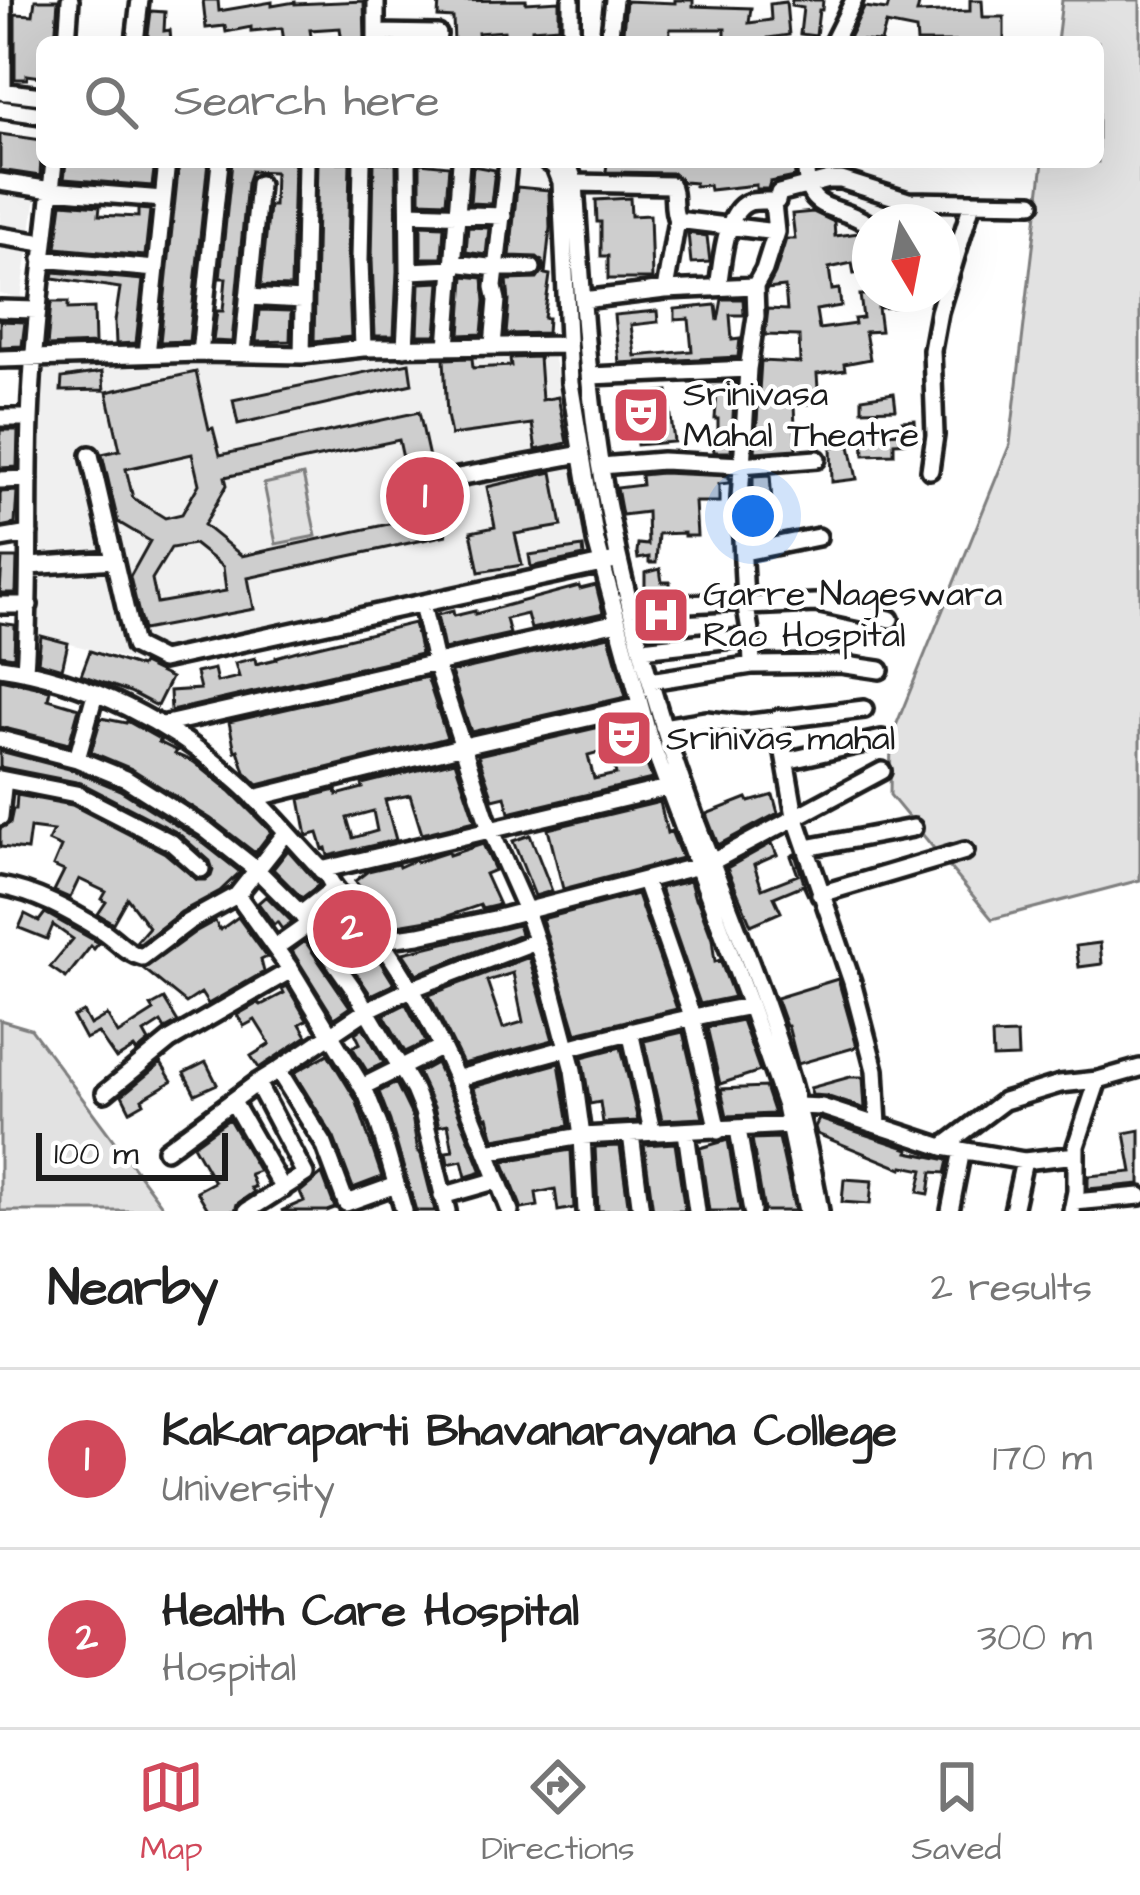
<!DOCTYPE html>
<style>
body{margin:0;font-family:"Architects Daughter",sans-serif;background:#f6f6f6;color:#222}
.compass{position:absolute;left:852px;top:204px;width:108px;height:108px;border-radius:50%;background:#fff;box-shadow:0 12px 48px #0002;rotate:170deg}
.scale{position:absolute;left:36px;bottom:30px;width:192px;box-sizing:border-box;padding-left:12px;border:6px solid #1c1c1c;border-top:0;font-size:33px;line-height:42px;white-space:nowrap;color:#1c1c1c;-webkit-text-stroke:9px #fff;paint-order:stroke}
.you{position:absolute;left:753px;top:516px;width:42px;height:42px;margin:-30px;border:9px solid #fff;border-radius:50%;background:#1a73e8;box-shadow:0 0 0 18px #1a73e833}
.badge{display:grid;place-items:center;width:78px;height:78px;border-radius:50%;background:#d1495b;color:#fff;font-size:39px;font-weight:700}
.pin{position:absolute;translate:-50% -50%;border:6px solid #fff;box-shadow:0 3px 12px #0006}
.list{margin:0;padding:0;list-style:none}
h2{display:flex;justify-content:space-between;align-items:center;height:156px;margin:0;padding:0 48px;font-size:51px}
h2 small{font-size:39px;font-weight:400;color:#767676}
.list li{display:grid;grid-template-columns:78px 1fr auto;gap:36px;align-items:center;box-sizing:border-box;height:180px;padding:0 48px;border-top:3px solid #e0e0e0}
.list b{display:block;font-size:45px;white-space:nowrap}
.list p{margin:0;font-size:39px;white-space:nowrap;color:#767676}
.list em{font-size:39px;font-style:normal;color:#767676}
.icon{flex:none;width:66px;height:66px;fill:none;stroke:currentColor;stroke-width:2;stroke-linecap:round;stroke-linejoin:round}
.map{position:relative;flex:none;width:1140px;height:1211px;overflow:hidden}
.search{position:absolute;background:#fff;box-shadow:0 12px 48px #0002;left:36px;right:36px;top:36px;height:132px;display:flex;align-items:center;gap:30px;box-sizing:border-box;padding:0 42px;border-radius:18px;color:#767676;font-size:45px}
.sheet{height:516px;background:#fff}
nav{display:flex;justify-content:space-around;align-items:center;box-sizing:border-box;height:168px;border-top:3px solid #e0e0e0;background:#fff;font-size:33px;color:#767676}
nav a{display:grid;justify-items:center;gap:6px}
nav .on{color:#d1495b}
.map>svg:first-child{display:block}
.built{fill:#f0f0f0}
.green{fill:#e2e2e2;stroke:#7f7f7f;stroke-width:3}
.building{fill:#cecece;stroke:#1c1c1c;stroke-width:3;fill-rule:evenodd}
.lines{fill:none;stroke-linecap:round;stroke-linejoin:round}
.minor-casing{stroke:#1c1c1c;stroke-width:24}
.minor{stroke:#fff;stroke-width:15}
.labels{text-anchor:middle;dominant-baseline:central;stroke-width:9;stroke-linejoin:round;paint-order:stroke}
.poi-label{font-size:36px;fill:#1c1c1c;stroke:#fff;text-anchor:start}
</style>
<div class="map">
<svg width="1140" height="1211" viewBox="0 0 1140 1211">
<rect width="100%" height="100%" fill="#fff"/>
<filter id="ink" filterUnits="userSpaceOnUse"><feTurbulence type="fractalNoise" baseFrequency=".00833" numOctaves="2"/><feDisplacementMap in="SourceGraphic" scale="24" xChannelSelector="R" yChannelSelector="G"/><feConvolveMatrix kernelMatrix="1 2 1 2 8 2 1 2 1" color-interpolation-filters="sRGB"/></filter>
<g filter="url(#ink)">
<path class="built" d="M0 190 36 196 21 298 0 294Z
M552 348 592 573 162 668 32 634 36 398 39 366 359 352Z"/>
<path class="green" d="M1062 0H1140V880L992 919 890 795 891 738 1010 444 1043 162H1098V42H1057Z
M303 475 316 536 276 544 264 484Z
M0 1020 31 1029 166 1211H0Z"/>
<path class="building" d="M35 0H58L55 42H42V77L27 75V79H15V14L33 15Z
M203 0H218L219 11 272 2V6L295 2V4L364 1 365 42H342L340 28 310 30 312 42H284L282 28 251 31V27L226 32 225 26 206 28Z
M526 0V3L559 1V27L532 29V42H505L504 31 478 33 479 42H454L453 18 438 17 439 1Z
M675 0H693V6L751 8 749 23 771 20 770 4 786 2 789 35 768 38V42H725V29H670L669 42H622L626 1 675 3Z
M792 0H823L822 10H819L816 36 800 34 803 8 791 6Z
M890 0H920L917 13 970 11V0H982L983 17H1004V42H917L916 30 886 24 881 42 848 40 864 7 887 10Z
M151 11 165 12 164 31 170 30 171 42H147Z
M0 134 42 140 40 176 0 170Z
M66 162 132 164 133 162H155L152 186 64 179Z
M179 162H208L189 341 160 342Z
M232 162H294L291 287 261 286 269 206H274L275 172 251 171 247 183 232 342 213 341 217 311H223L226 278H220Z
M318 162H350L348 260 351 337 314 341Z
M374 162 396 163 397 271 394 336H375L372 260Z
M607 162H794L795 177 770 182 768 189H756V185L710 190 709 185 695 186V183L683 182 673 173 606 172Z
M420 163 449 166 446 202 420 201Z
M473 166 495 170 491 204 470 203Z
M517 187 549 190 550 228 545 274 550 275 544 318H548L547 333 506 334 509 301 507 280 537 279 544 269 542 261 537 257 510 256Z
M630 198 631 216 650 215 652 279H608V256H601V222H597L596 200Z
M62 203 100 206 99 215 138 217V209L150 210 145 256 56 248Z
M813 212 834 222 835 236 859 233 868 237 870 253V271L854 274 852 263 829 268 832 290 839 289 841 306 816 310 819 329 855 324 854 319 863 318 860 295 921 294V300L897 304V307L878 308 881 331 865 332 870 359 844 364 845 370 817 374 819 403 794 405 796 449 755 452 761 361 800 363 799 336 765 335 768 309 787 310 785 287 767 289 775 274 786 239H795L792 214Z
M421 225 444 226 442 258H421Z
M468 227 489 228 486 255 466 252Z
M688 233 707 236 710 262 691 263Z
M54 272 143 280 136 343 116 344 115 321 120 288 53 278Z
M464 276 483 278 485 301 482 334 460 335Z
M440 282 436 335H418L420 283Z
M722 299H743L744 315H730L732 340 740 339 738 357 619 363 614 315 657 311 658 322 631 325 635 356 692 351 689 319 675 320V309L716 305 718 321Z
M51 302H68V309L94 308 95 344 47 346Z
M259 310 291 311 290 341 256 342Z
M0 321 25 322 22 346 0 347Z
M539 357 542 400 558 397 567 443 536 450 532 424 451 435 447 415 444 359 472 358 473 368 511 366 510 358Z
M409 363 412 384 238 424 233 400Z
M102 372 104 390 61 391 62 378Z
M196 372 209 429 213 428 220 455 419 412 446 535 248 578 254 609 143 630 130 577 150 541 118 522 102 454 120 450 107 392ZM399 440 416 518 242 556 204 525 227 485 225 477ZM192 454 199 484 182 514 165 518 133 498 126 469ZM194 544 223 567 226 591 157 603 152 579 171 548Z
M735 382 731 452H714L713 440 718 439V419H715L717 391 695 393 694 383Z
M668 391 674 442 637 445 632 395Z
M894 393 896 409 862 410V398Z
M915 420 916 442 894 443V454L864 455 863 434 902 432V421Z
M0 430H18L17 467 0 468Z
M831 446H850L857 479 832 482Z
M552 472 562 526 515 534 522 565 479 572 471 532 495 527 487 487Z
M662 473 729 476V483L719 484V502H695L697 536H684V533L658 534 656 563H649V557L638 559 637 552 638 544 648 545 647 512 622 515 617 488 642 485 641 475Z
M770 475 773 515 753 516V476Z
M17 491 15 524 0 527V492Z
M583 547 584 556 531 567 529 555Z
M2 558H17L16 593H0Z
M660 569 662 582H670V593L645 594V573Z
M596 585 603 613 531 629 527 614 506 619 510 634 444 649 437 615 453 611 454 616 475 611V614L579 586 580 589Z
M0 623 15 625 14 657 0 655Z
M414 623 421 654 171 711 170 691 200 689 196 673 214 669 217 682 239 677 235 663 255 658 256 664 276 659V657L297 651Z
M41 636 68 643 62 669 38 662Z
M609 636 626 697 471 732 451 672Z
M90 651 140 667 142 664 171 678 157 706 130 692 81 675Z
M427 677 447 738 258 785 245 772 238 750 235 751 229 722Z
M0 679 50 690 48 699 79 708 69 744 0 727Z
M101 718 126 723 127 721 161 740 159 742 177 751 175 754 194 762 230 791 271 832 255 853 211 819 132 769 91 752Z
M600 727 607 750 588 755 594 779 616 774 608 741 624 737 628 755 642 751 652 779 509 813 505 796 493 799 478 755Z
M0 751 73 770 120 790 198 839 240 872 220 891 181 912 140 944 136 942 149 927 127 898 113 923 98 914 106 902 102 899 106 892 79 879 70 898 54 891 64 871 53 866 61 847 48 841 53 831 30 828 27 850 0 847V829L10 823 13 809H16L17 795 72 805 165 853 197 880H206L211 876 213 870 210 861 178 833 81 783 0 767Z
M455 761 475 821 422 834 410 795 385 800 396 840 328 856 326 848 323 849 318 833 307 836 300 799 336 790 337 795 363 788 362 784ZM373 811 377 831 353 838 347 818Z
M773 795 778 813 718 845 706 814 747 798 749 802Z
M660 802 667 833 671 831 682 858 563 889 548 829Z
M530 835 552 891 535 896 513 841Z
M772 843 777 855 754 865 762 889 798 875 791 856 795 854 808 896 803 885 774 897 781 912 751 925 727 868Z
M483 844 495 870 485 874 499 905 482 909 480 905 445 917 386 927 374 900 372 902 355 881 368 871 398 864 399 867 415 860 417 862 448 852 449 855Z
M288 850 319 885 302 898 273 869Z
M690 881 695 899H697L712 939 715 962 720 960 734 997 700 1004 660 888Z
M637 894 677 1009 576 1033 542 919Z
M266 896 292 922 282 929 277 922 274 925 258 903Z
M335 907 371 948 361 952 366 965 379 960 394 984 371 995 320 921Z
M45 913 99 943 94 949 91 946 66 978 50 967 73 939 53 925 47 939 19 928 25 914 39 921Z
M238 917 267 957 261 960 264 972 208 1004 201 993 186 1003 144 969 195 932 215 921 220 930Z
M518 925 521 934 417 974 403 953Z
M305 941 350 1007 334 1018 292 951Z
M1100 943 1102 964 1079 967 1076 946Z
M529 957 553 1040 463 1064 429 995ZM513 973 523 1022 503 1028 487 981Z
M838 979 857 1047 798 1064 788 1026H786L776 998Z
M287 986 307 1020 300 1024 307 1036 259 1068 251 1056 270 1044 255 1020 244 1026 237 1015 258 1003 261 1005 284 993 282 989Z
M164 999 178 1022 165 1029 161 1022 144 1033 149 1042 137 1052 134 1048 116 1059 98 1033 85 1039 73 1017 83 1012 90 1025 107 1015 118 1034 154 1011 151 1006Z
M406 1004 426 1042 405 1052 384 1015Z
M742 1020 760 1071 720 1084 707 1027Z
M363 1027 384 1063 367 1071 352 1047 360 1043 355 1033Z
M683 1032 703 1118 662 1120 644 1041Z
M1017 1034 1018 1057 993 1058 992 1035Z
M621 1047 638 1121 603 1123 600 1102 590 1104 582 1057Z
M328 1054 356 1100 382 1177 353 1188 334 1138 294 1073Z
M206 1062 217 1084 195 1094 184 1073Z
M161 1063 172 1081 142 1099 144 1103 130 1111 122 1095Z
M436 1063 454 1102 482 1172 466 1177 462 1161 448 1164 446 1152 453 1151 448 1124 439 1126 434 1107 418 1073Z
M559 1063 569 1126 494 1139 488 1117 486 1118 473 1087Z
M850 1077H863L865 1109 826 1096 812 1095 810 1088Z
M396 1083 412 1116 418 1152H420L435 1211H416L390 1121 379 1092Z
M765 1087 774 1114 727 1116 721 1089Z
M229 1119 259 1171 250 1174 255 1187 251 1188 254 1192 237 1204 235 1211H209L197 1191 214 1182 193 1145Z
M819 1119 909 1149 908 1152 948 1160 945 1173 932 1172 929 1194 918 1192 923 1170 903 1166 902 1169 817 1134 815 1127Z
M1140 1130V1184L1088 1189V1176L1132 1172 1125 1133Z
M779 1138 795 1211H764L752 1139Z
M728 1140 740 1211H709L700 1148Z
M675 1143 685 1211H653L644 1145Z
M620 1146 629 1211H598L595 1147Z
M571 1150 574 1208 558 1211 555 1189 536 1193 538 1206 522 1209 503 1161Z
M322 1174 335 1208 327 1211H281L304 1201 300 1192Z
M844 1179 872 1181 870 1204 842 1202Z"/>
<g class="lines">
<g class="minor-casing">
<path id="minor" d="M376 0V39
M376 33 438 34 437 42
M67 42 70 0
M135 42 140 0
M571 42V0
M609 42 614 0
M833 42 854 0
M0 91 42 96
M3 92V0
M0 109 42 115
M362 162 360 260 363 348
M548 162 555 167 561 182 570 383 596 541 648 733 750 1006 785 1106 807 1211
M567 162 575 183C581 276 586 371 600 463 615 552 637 642 664 728 696 832 742 932 776 1035 796 1093 810 1151 820 1211
M806 162C804 217 835 201 870 225
M0 182 51 190 163 199
M575 183 671 185C676 195 671 206 677 220L776 232 764 270 755 286
M409 213 503 216
M776 232 773 203 777 201 779 193 829 180H841L908 201 1032 203
M0 236 43 243
M42 259 156 269
M454 263 497 268H532
M409 271 454 269
M718 287C722 266 724 213 747 203 754 200 769 201 777 201
M665 290 677 220
M248 297 302 300
M583 300 665 290 755 286 756 316 748 369 740 499 745 601 631 607
M0 309 37 310
M493 346 497 300 494 287 508 162
M447 347 461 162
M405 348 409 271 408 162
M200 353 220 162
M243 353 259 184
M147 355 167 162
M302 355 306 162
M0 359 200 353 302 355 363 348 567 345
M590 376 748 369
M0 418H30
M90 455 134 646 162 660 611 562
M601 466 662 461 741 465 817 459
M930 470 935 435 932 350 939 312 972 203
M458 477 581 454
M0 480 29 479
M0 539 29 534
M744 552 818 537
M29 566 114 560
M0 605H29
M746 606 816 603 890 619
M424 613 435 662 490 829 526 910 549 979 573 1070 582 1136 586 1211
M642 649 751 637 745 601
M752 665 839 664 880 670
M0 667C87 679 173 724 238 782 270 810 297 845 327 875 335 893 350 903 363 918 381 940 396 963 411 988 452 1058 480 1136 510 1211
M25 670C31 587 27 504 30 420 33 334 45 248 54 162
M650 681 752 665 751 637
M778 718 795 816 852 982 875 1070 878 1125
M162 725 618 622
M663 727 706 720 743 724 864 709
M0 739 77 759 126 779 205 829 258 871 301 914 355 991 414 1090 423 1112 447 1211
M77 759 95 694
M786 761 882 739
M0 779 76 794 172 843 201 869
M0 785 3 788 0 817
M254 798 464 746 640 706
M806 848 913 828
M321 870 667 788
M645 881 692 1016 718 1131
M0 886C36 892 70 911 101 930 116 939 125 953 142 957L188 922 237 895 286 833
M820 894 965 851
M237 895 291 970 367 1095 379 1125 404 1211
M301 914 333 889
M381 940 419 935 494 919 710 863 882 771
M275 948 309 924
M630 1031 652 1131
M456 1079C554 1051 651 1024 750 1006
M362 1087 442 1047
M105 1093 170 1040 291 970
M233 1102 283 1189
M798 1106 822 1107 943 1147 1004 1101 1060 1084 1098 1080
M738 1129 752 1211
M686 1132 697 1211
M631 1134 641 1211
M943 1147 1024 1161 1076 1155
M166 1150 257 1083
M487 1152 582 1136 790 1125
M396 1185 346 1203 324 1144 278 1070 367 1010 411 989 536 941
M442 1196 498 1180
M1075 1202 1140 1196
M247 1211 305 1174 257 1083 278 1070
M950 1211 962 1150
M1013 1211 1024 1161
M1072 1211 1076 1191V1146L1098 1080 1140 1068"/>
</g>
<use href="#minor" class="minor"/>
</g>
</g>
<defs>
<g id="theatre-square" transform="scale(3)"><rect x="-9" y="-9" width="18" height="18" rx="4" fill="#d1495b" stroke="#fff"/><path d="M-5-5.5Q0-4 5-5.5V0Q5 5 0 6Q-5 5-5 0ZM-3.3-2.5H-1v1.5H-3.3ZM1-2.5H3.3v1.5H1ZM-2.8 1Q0 5.5 2.8 1Z" fill="#fff"/></g>
<g id="hospital-square" transform="scale(3)"><rect x="-9" y="-9" width="18" height="18" rx="4" fill="#d1495b" stroke="#fff"/><path d="M-5-5h3v3.5h4V-5h3V5h-3V1.5h-4V5h-3Z" fill="#fff"/></g>
</defs>
<g fill-rule="evenodd">
<use href="#theatre-square" x="641" y="415"/>
<use href="#hospital-square" x="661" y="615"/>
<use href="#theatre-square" x="624" y="738"/>
</g>
<g class="labels">
<g class="poi-label">
<text x="683" y="394">Srinivasa<tspan x="683" dy="41">Mahal Theatre</tspan></text>
<text x="703" y="594">Garre Nageswara<tspan x="703" dy="41">Rao Hospital</tspan></text>
<text x="666" y="738">Srinivas mahal</text>
</g>
</g>
</svg>
<svg class="compass" viewBox="-18 -18 36 36"><path d="M0-13l5 13h-10z" fill="#e53935"/><path d="M0 13l5-13h-10z" fill="#767676"/></svg>
<div class="scale">100 m</div>
<div class="you"></div>
<div class="pin badge" style="left:425px;top:496px">1</div>
<div class="pin badge" style="left:352px;top:929px">2</div>
<div class="search"><svg class="icon" aria-label="search" viewBox="0 0 24 24"><circle cx="10" cy="10" r="6"/><path d="M15 15l6 6"/></svg>Search here</div>
</div>
<section class="sheet">
<h2>Nearby<small>2 results</small></h2>
<ul class="list">
<li><span class="badge">1</span><div><b>Kakaraparti Bhavanarayana College</b><p>University</p></div><em>170 m</em></li>
<li><span class="badge">2</span><div><b>Health Care Hospital</b><p>Hospital</p></div><em>300 m</em></li>
</ul>
</section>
<nav>
<a class="on"><svg class="icon" aria-label="map" viewBox="0 0 24 24"><path d="M3 6l6-2 6 2 6-2v14l-6 2-6-2-6 2zM9 4v14M15 6v14"/></svg>Map</a>
<a><svg class="icon" aria-label="directions" viewBox="0 0 24 24"><path d="M12 3l9 9-9 9-9-9zM9 14v-3h6M13 9l2 2-2 2"/></svg>Directions</a>
<a><svg class="icon" aria-label="saved" viewBox="0 0 24 24"><path d="M7 4h10v16l-5-4-5 4z"/></svg>Saved</a>
</nav>
